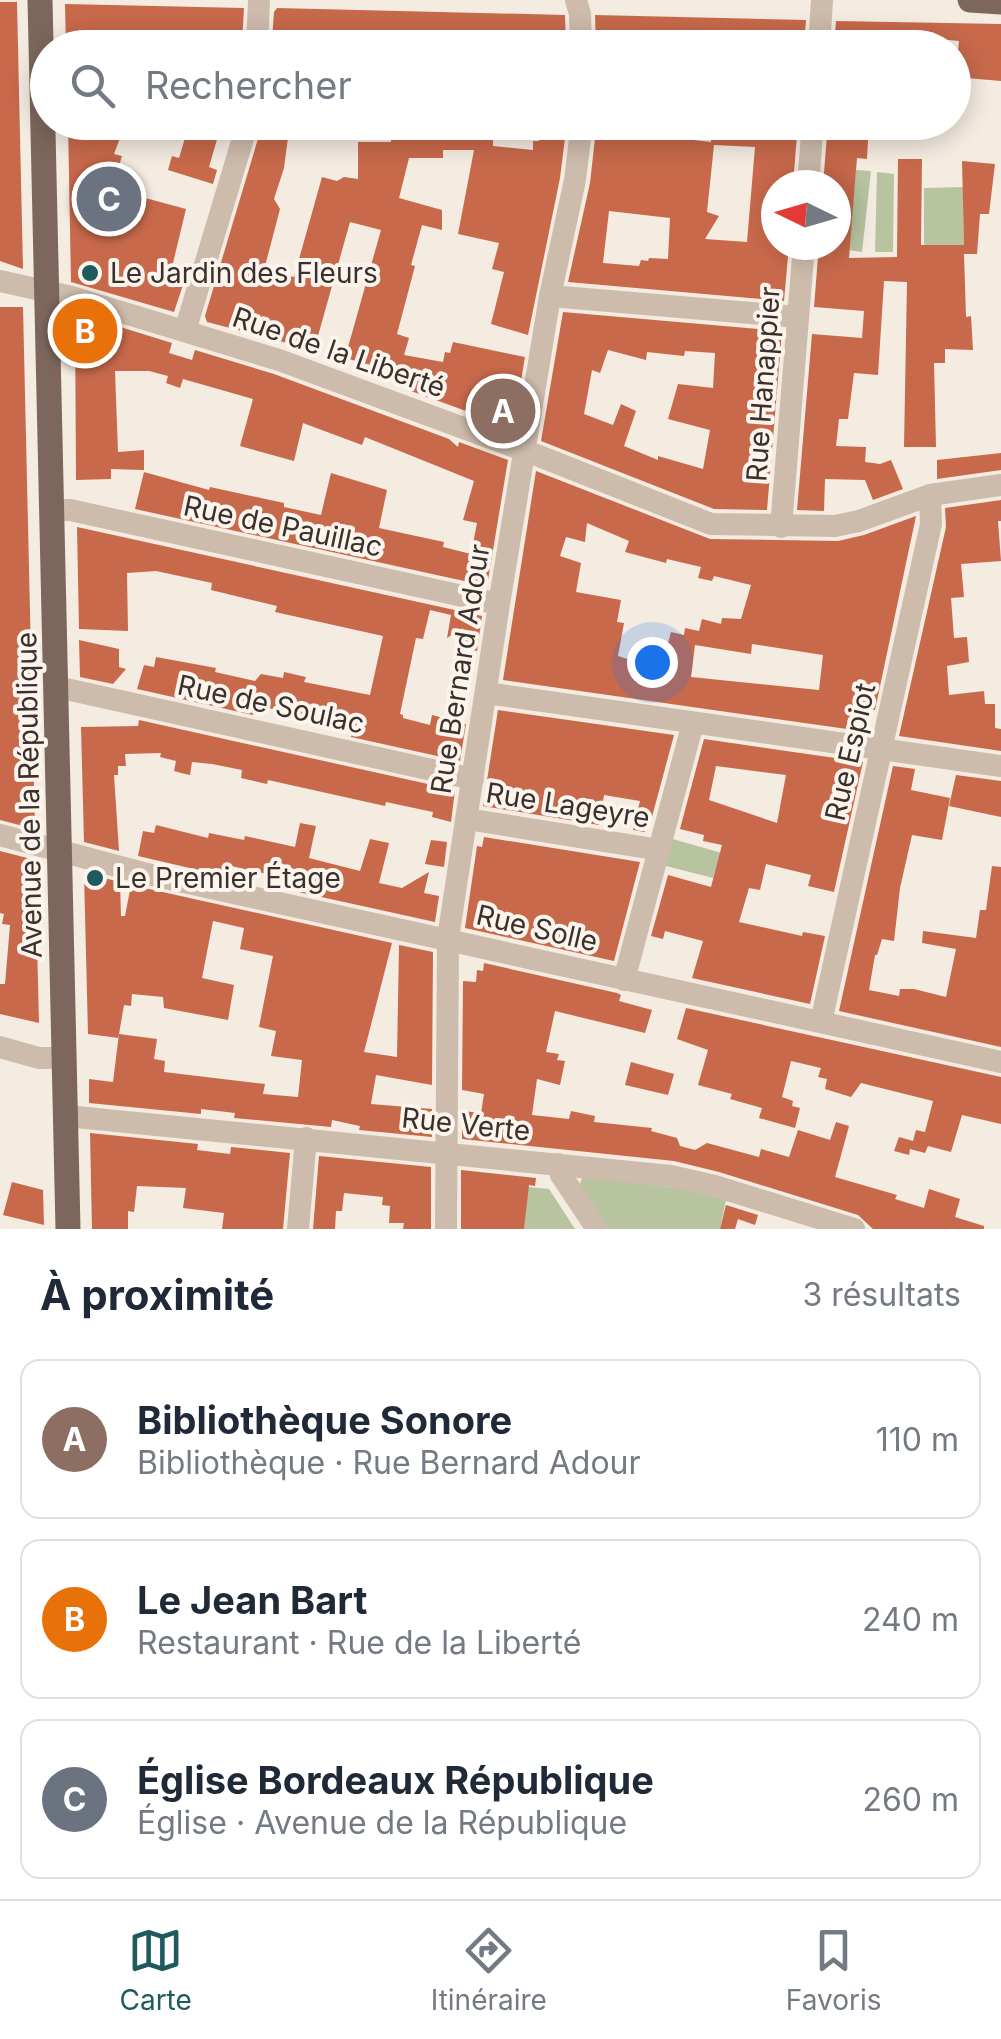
<!DOCTYPE html>
<html lang="fr">
<meta charset="utf-8">
<style>
body{margin:0;font-family:Inter,sans-serif;background:#f2f2f3;color:#1f2937}
.compass{position:absolute;left:761px;top:170px;width:90px;height:90px;border-radius:50%;background:#fff;box-shadow:0 5px 25px #0003;rotate:275deg}
.you{position:absolute;left:652px;top:662px;width:35px;height:35px;margin:-25px;border:8px solid #fff;border-radius:50%;background:#1a73e8;box-shadow:0 0 0 15px #1a73e833}
.badge{display:grid;place-items:center;width:65px;height:65px;border-radius:50%;background:#1f5a5e;color:#fff;font-size:32px;font-weight:700}
.pin{position:absolute;translate:-50% -50%;border:5px solid #fff;box-shadow:0 2px 10px #0006}
.list{margin:0;padding:0;list-style:none}
h2{display:flex;justify-content:space-between;align-items:center;height:130px;margin:0;padding:0 40px;font-size:42px}
h2 small{font-size:32px;font-weight:400;color:#747a83}
.list li{display:grid;grid-template-columns:65px 1fr auto;gap:30px;align-items:center;box-sizing:border-box;height:160px;margin:0 20px 20px;padding:0 20px;border:2px solid #e0e1e3;border-radius:20px}
.list b{display:block;font-size:38px;white-space:nowrap}
.list p{margin:0;font-size:32px;white-space:nowrap;color:#747a83}
.list em{font-size:32px;font-style:normal;color:#747a83}
.icon{flex:none;width:55px;height:55px;fill:none;stroke:currentColor;stroke-width:2;stroke-linecap:round;stroke-linejoin:round}
.map{position:relative;flex:none;width:1001px;height:1229px;overflow:hidden}
.search{position:absolute;background:#fff;box-shadow:0 5px 25px #0003;left:30px;right:30px;top:30px;height:110px;display:flex;align-items:center;gap:25px;box-sizing:border-box;padding:0 35px;border-radius:55px;color:#747a83;font-size:38px}
.sheet{height:670px;background:#fff}
nav{display:flex;justify-content:space-around;align-items:center;box-sizing:border-box;height:140px;border-top:2px solid #e0e1e3;background:#fff;font-size:28px;color:#747a83}
nav a{display:grid;justify-items:center;gap:5px}
nav .on{color:#1f5a5e}
.map>svg:first-child{display:block}
.green{fill:#b8c4a0}
.building{fill:#c8694b;fill-rule:evenodd}
.lines{fill:none;stroke-linecap:round;stroke-linejoin:round}
.minor{stroke:#cdbbac;stroke-width:22}
.major{stroke:#7d675c;stroke-width:25}
.poi-dot{fill:#1f5a5e;stroke:#fbf5ee;stroke-width:4}
.labels{text-anchor:middle;dominant-baseline:central;stroke-width:8;stroke-linejoin:round;paint-order:stroke}
.poi-label{font-size:28px;fill:#3b302b;stroke:#fbf5ee;text-anchor:start}
.street-label{font-size:28px;fill:#3b302b;stroke:#fbf5ee}
</style>
<div class="map">
<svg width="1001" height="1229" viewBox="0 0 1001 1229">
<rect width="100%" height="100%" fill="#f4ebe1"/>
<path class="green" d="M856 170 871 171 862 252 849 250Z
M877 172 894 174 893 252H875Z
M963 187 964 245H924V188Z
M669 838 722 853 713 878 662 865Z
M583 1176 677 1188 726 1200 720 1229H608L579 1186Z
M528 1187 549 1189 575 1229H524Z"/>
<path class="building" d="M0 2H17L23 269 0 261Z
M65 4 244 8 242 42 194 41V48L134 43V48H66Z
M277 8 565 15 566 48 505 43V48H345V43L272 40 274 12Z
M595 15 806 20 804 48H596Z
M836 21 1001 24V81L955 77 959 41 916 37V48H834Z
M68 122H126L114 154 122 156 112 189 186 209 173 263 189 267 174 312 71 282Z
M185 122H232L227 139 218 136 209 167 217 170 213 184 168 170 172 156 179 158 188 128 184 127Z
M263 122H290L284 168 274 199 280 209 264 270 294 277 322 177 337 181 344 177 358 179V142H391V122H493V146L533 150V141H539V122H567L560 178 528 335 491 324 504 272 492 269 499 243 458 234 474 150H443V158H409L399 198 442 210V230L422 225 411 265 415 266 397 334 409 338 404 355 443 362 445 352 450 353 453 342 525 357 513 428 411 391 415 377 345 358 381 230 350 222 314 350 207 322 205 316Z
M711 122H798L793 185H776V245H789L784 301 568 282 590 183 596 129 711 142ZM714 145 755 147 747 242 705 239 719 216 707 212ZM609 211 670 218 668 259 649 258 648 261 641 260 639 266 603 263Z
M828 122H869L867 159 857 158 849 258 897 257 898 159H922L921 245H964L962 161 995 164 989 214H980L977 254H964L966 317 971 316 973 350 945 349V363H934L936 447H904L907 282 884 281 878 375 854 373 848 419H839L836 446 866 447 865 462 880 464 891 460 903 489 873 500 865 480 825 479 824 511 797 510 812 334 862 338 864 311 814 307 819 245H836V185H823Z
M0 307H23L35 829 0 820Z
M563 312 782 331 767 510 714 509 541 441ZM608 350 646 360 647 352 684 356 685 351 715 353 713 388 678 384 668 419 710 430 703 469 658 456V460L624 446 636 411 621 404 613 425 584 414 592 370 600 373Z
M75 313 172 343 169 353 192 360 195 350 274 374 449 439 458 447 459 442 508 460 487 586 135 509 144 472 209 490 210 487 284 503V507L321 515 331 473 387 490 379 528 444 542 443 547 471 554 477 523 463 520 474 481 365 437 362 445 303 423 294 461 240 446 253 399 183 379 180 388 166 383 168 376 149 371H115L118 452 144 450V470L111 469V479L76 480Z
M1001 453V470L937 479V460Z
M536 471 710 539 838 541 864 535 916 516 875 710 857 707 854 730 503 680ZM587 523 629 541 625 552 666 563 667 559 701 567 698 578 712 581 714 576 751 585 741 619 722 618 721 624 702 619 699 631 685 628 684 635 671 632 667 647 661 646 653 667 618 656 624 623 617 622 621 600 576 592 581 563 560 556 566 537 585 542ZM752 644 823 655 819 690 691 677 695 645 751 654Z
M1001 500V521H998L1001 561 961 564 964 597 951 598 954 638 967 637 969 662 947 666 949 695 984 691 985 704H995V728L1001 729V751L899 736 946 527 945 508Z
M77 527 482 616 477 651 459 646 463 628 447 638 451 615 430 610 423 639 416 638 400 714 403 715V718L430 725 432 715 466 724 460 761 351 737 353 727 318 719 255 705 253 715 137 689 144 665 154 667 156 657 216 668 215 672 255 681 261 674 283 678 284 672 306 677 304 682 370 695 383 636 275 612 277 606 211 590 212 583 156 571 127 573 128 631 79 629Z
M79 640 119 649V667L126 669 113 684 80 677Z
M498 710 674 735 649 828 643 827 645 832 633 830 640 801 604 795 599 825 483 806Z
M139 720 455 790 451 822 432 817 433 812 386 802 385 806 268 780 267 784 241 778 242 770 212 764 192 762 190 775 181 773 174 771 176 761 160 757 161 753 125 754 126 766H118V775H114L119 851 84 842 81 727 138 726Z
M704 739 863 762 834 892 808 886 811 875 766 864 760 890 749 888 739 922 802 936 803 932 825 936 810 1004 692 978 703 941 665 931 663 939 651 936 668 875 711 887 722 845 703 841 704 835 680 829ZM716 766 786 775 777 823 709 800Z
M893 766 915 769 911 790 950 798 942 840 912 835 900 888 894 941 882 939 877 955H875L869 990 899 996 900 989H914L946 997 956 949 922 943 923 931 976 938 980 910H986L992 866 1001 867V1047L839 1011Z
M956 775 1001 781V817L949 806Z
M300 823 316 826 309 858 360 871 370 839 389 843 379 883 402 888 429 872 424 893 439 896 435 922 285 889 288 878 253 871 227 865 224 876 138 856 143 831 154 833 156 825 208 838 209 833 244 840 245 836 295 847Z
M484 837 640 862 614 961 465 928 477 846 482 847Z
M431 840 447 842 444 867 425 864Z
M0 851 35 860 39 1023 0 1014V984H5L10 925 2 924 4 914 0 913Z
M84 873 120 882 121 916H125L131 885 392 943 364 1052 397 1057 399 945 433 952 432 1085 376 1075 371 1104 432 1109V1137L359 1130 360 1126 332 1120 331 1127 234 1118 235 1113 201 1109V1114L89 1103V1079L113 1082 119 1034V1038L88 1034ZM213 921 244 928 240 949 273 956 259 1027 276 1031 271 1056 302 1060 298 1097 263 1094 265 1084 164 1072 165 1061 154 1059 157 1039 119 1034 124 1005 131 1006 132 994 163 997 164 1008 228 1020 234 985 202 978Z
M484 963 617 993 621 995 619 1001 652 1010 645 1033 555 1011 546 1052 559 1054 557 1060 565 1061 560 1085 537 1079 532 1115 569 1119 571 1111 595 1116 594 1122 652 1128 651 1131 677 1138 680 1146 695 1150 707 1143 759 1157 761 1149 789 1157 798 1130 830 1140 836 1122 849 1126 835 1177 897 1195 895 1199 924 1208 929 1189 960 1199 955 1217 984 1226V1229H873L858 1215 719 1172 674 1161 462 1139V1111L481 1113 484 1094 462 1090 463 981 476 982 477 970 483 971Z
M686 1008 1001 1077V1124L962 1115 951 1152 928 1146 925 1153 910 1149 909 1155 894 1151 899 1137 913 1141 916 1130 925 1132 933 1101 861 1083 851 1097 825 1089 827 1079 818 1077 821 1068 791 1061 782 1097 793 1101 792 1106 800 1108 795 1128 759 1118 762 1108 730 1099 732 1094 698 1085 708 1050 677 1039Z
M631 1062 674 1074 668 1095 625 1085Z
M90 1133 198 1144 197 1150 230 1154 231 1147 290 1153 283 1229H222L224 1213 183 1208 186 1188 137 1186 134 1212 128 1211V1229H92Z
M319 1156 431 1167V1229H403L404 1223H389L390 1206 382 1205 383 1197 344 1193 342 1211H336L335 1229H313Z
M461 1170 536 1178 535 1186 529 1185 524 1229H461Z
M12 1182 43 1190 44 1225 3 1215Z
M726 1205 758 1215 755 1225 738 1219 735 1229H720Z"/>
<g class="lines">
<path class="minor" d="M576 0 580 14 581 48
M257 48 259 0
M819 48 822 0
M808 185 813 122
M0 281 72 297 279 360 539 456 711 524 835 526 859 521 930 495 1001 485
M550 296 798 317
M185 331 248 122
M53 510H70L499 604
M781 527 804 245
M57 687 473 779
M486 693 1001 766
M467 819 660 850
M0 835 143 873 1001 1062
M624 980 693 723
M821 1022 931 524 930 495
M0 1047 39 1058H64
M66 1116 671 1176 715 1186 854 1229
M558 1164 561 1175 597 1229
M298 1229 306 1138
M446 1229 448 938 499 604 550 296 575 180 582 122"/>
<path class="major" d="M40 0 68 1229
M970 0 1001 2"/>
</g>
<g class="poi-dot">
<circle cx="90" cy="273" r="10"/>
<circle cx="95" cy="878" r="10"/>
</g>
<g class="labels">
<g class="poi-label">
<text x="110" y="273">Le Jardin des Fleurs</text>
<text x="115" y="878">Le Premier Étage</text>
</g>
<g class="street-label">
<text transform="translate(339 352) rotate(19)">Rue de la Liberté</text>
<text transform="translate(763 384) rotate(-86)">Rue Hanappier</text>
<text transform="translate(283 526) rotate(12)">Rue de Pauillac</text>
<text transform="translate(460 669) rotate(-81)">Rue Bernard Adour</text>
<text transform="translate(271 704) rotate(12)">Rue de Soulac</text>
<text transform="translate(850 752) rotate(-77)">Rue Espiot</text>
<text transform="translate(29 795) rotate(-91)">Avenue de la République</text>
<text transform="translate(568 805) rotate(9)">Rue Lageyre</text>
<text transform="translate(537 928) rotate(13)">Rue Solle</text>
<text transform="translate(466 1124) rotate(6)">Rue Verte</text>
</g>
</g>
</svg>
<svg class="compass" viewBox="-18 -18 36 36"><path d="M0-13l5 13h-10z" fill="#e53935"/><path d="M0 13l5-13h-10z" fill="#747a83"/></svg>
<div class="you"></div>
<div class="pin badge" style="left:503px;top:411px;background:#8d6e63">A</div>
<div class="pin badge" style="left:85px;top:331px;background:#e8710a">B</div>
<div class="pin badge" style="left:109px;top:199px;background:#6b7280">C</div>
<div class="search"><svg class="icon" aria-label="search" viewBox="0 0 24 24"><circle cx="10" cy="10" r="6"/><path d="M15 15l6 6"/></svg>Rechercher</div>
</div>
<section class="sheet">
<h2>À proximité<small>3 résultats</small></h2>
<ul class="list">
<li><span class="badge" style="background:#8d6e63">A</span><div><b>Bibliothèque Sonore</b><p>Bibliothèque · Rue Bernard Adour</p></div><em>110 m</em></li>
<li><span class="badge" style="background:#e8710a">B</span><div><b>Le Jean Bart</b><p>Restaurant · Rue de la Liberté</p></div><em>240 m</em></li>
<li><span class="badge" style="background:#6b7280">C</span><div><b>Église Bordeaux République</b><p>Église · Avenue de la République</p></div><em>260 m</em></li>
</ul>
</section>
<nav>
<a class="on"><svg class="icon" aria-label="map" viewBox="0 0 24 24"><path d="M3 6l6-2 6 2 6-2v14l-6 2-6-2-6 2zM9 4v14M15 6v14"/></svg>Carte</a>
<a><svg class="icon" aria-label="directions" viewBox="0 0 24 24"><path d="M12 3l9 9-9 9-9-9zM9 14v-3h6M13 9l2 2-2 2"/></svg>Itinéraire</a>
<a><svg class="icon" aria-label="saved" viewBox="0 0 24 24"><path d="M7 4h10v16l-5-4-5 4z"/></svg>Favoris</a>
</nav>
